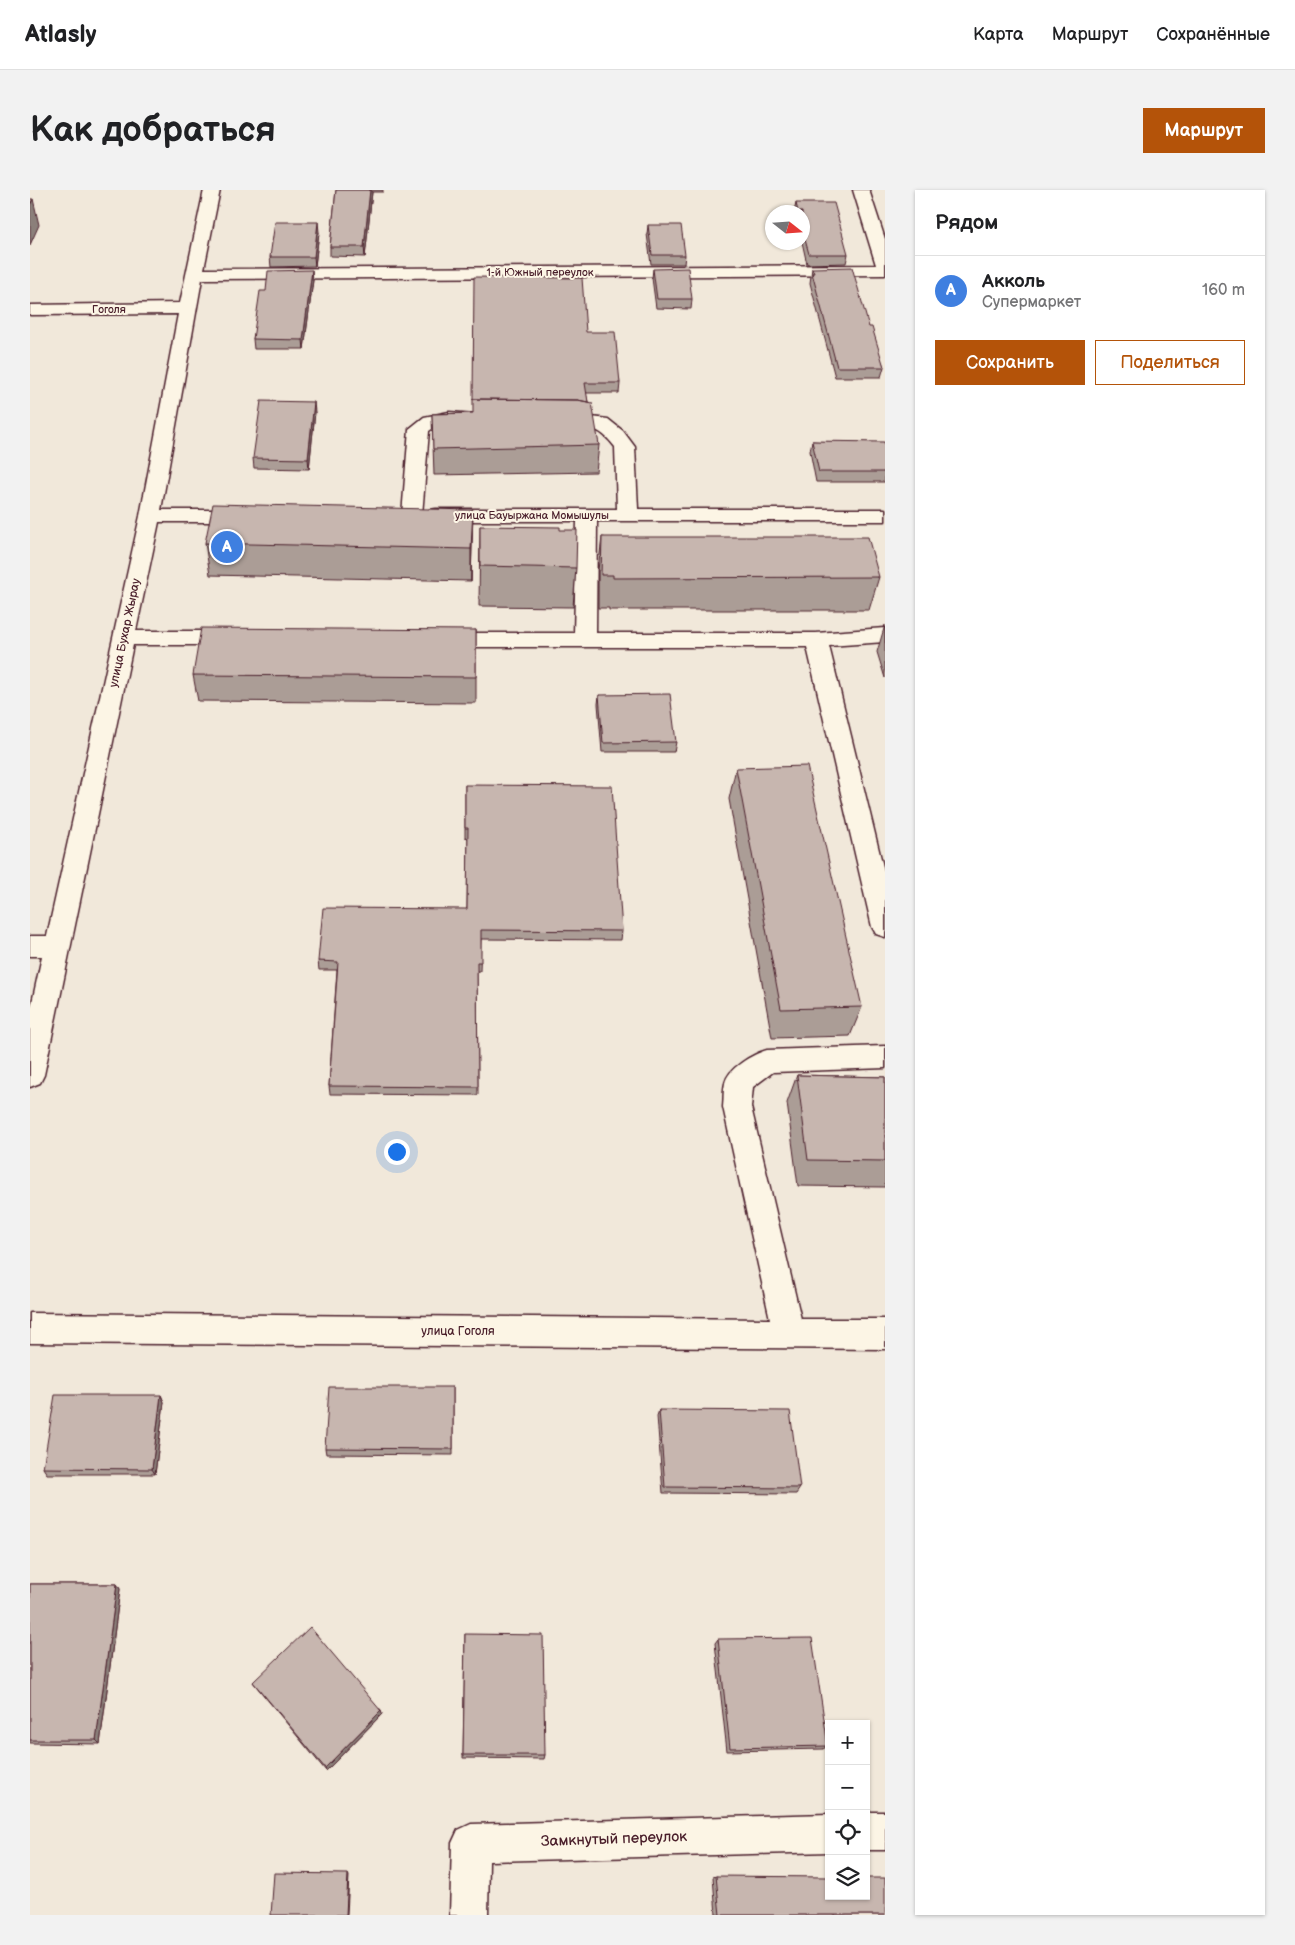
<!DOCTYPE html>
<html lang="ru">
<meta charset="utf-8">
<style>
body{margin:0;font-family:"Balsamiq Sans",sans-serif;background:#f2f2f2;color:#202124}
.controls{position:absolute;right:15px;bottom:15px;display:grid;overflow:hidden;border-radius:0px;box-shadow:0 1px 4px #0004}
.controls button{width:45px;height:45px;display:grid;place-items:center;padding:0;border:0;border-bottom:1px solid #e0e0e0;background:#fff;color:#202124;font:25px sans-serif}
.compass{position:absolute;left:735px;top:15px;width:45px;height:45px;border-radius:50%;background:#fff;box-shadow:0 1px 4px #0004;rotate:107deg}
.you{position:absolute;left:366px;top:961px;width:18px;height:18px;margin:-12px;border:4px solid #fff;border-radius:50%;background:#1a73e8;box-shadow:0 0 0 8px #1a73e833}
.badge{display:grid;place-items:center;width:32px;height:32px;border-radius:50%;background:#b45309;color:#fff;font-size:16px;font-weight:700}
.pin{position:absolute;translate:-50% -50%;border:2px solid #fff;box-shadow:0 1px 5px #0006}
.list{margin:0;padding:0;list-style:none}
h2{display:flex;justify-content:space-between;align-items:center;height:65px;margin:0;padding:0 20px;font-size:21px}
h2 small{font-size:16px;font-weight:400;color:#757577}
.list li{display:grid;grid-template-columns:32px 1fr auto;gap:15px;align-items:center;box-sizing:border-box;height:70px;padding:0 20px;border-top:1px solid #e0e0e0}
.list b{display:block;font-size:19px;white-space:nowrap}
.list p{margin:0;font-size:16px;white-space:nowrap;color:#757577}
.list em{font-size:16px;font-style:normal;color:#757577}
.actions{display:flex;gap:10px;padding:15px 20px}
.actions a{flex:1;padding:11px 0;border:1px solid #b45309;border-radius:0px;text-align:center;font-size:18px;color:#b45309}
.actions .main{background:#b45309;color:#fff}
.icon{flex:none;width:28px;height:28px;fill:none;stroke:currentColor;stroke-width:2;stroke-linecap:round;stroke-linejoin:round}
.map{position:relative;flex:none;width:855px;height:1725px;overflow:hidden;border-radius:0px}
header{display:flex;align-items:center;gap:30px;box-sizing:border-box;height:70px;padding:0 25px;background:#fff;border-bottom:1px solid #e0e0e0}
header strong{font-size:24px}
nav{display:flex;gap:28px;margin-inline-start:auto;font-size:18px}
.intro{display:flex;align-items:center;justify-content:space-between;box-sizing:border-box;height:120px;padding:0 30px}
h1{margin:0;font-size:35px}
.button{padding:12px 22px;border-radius:0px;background:#b45309;color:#fff;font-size:18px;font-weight:700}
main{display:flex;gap:30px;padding:0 30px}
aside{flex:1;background:#fff;border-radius:0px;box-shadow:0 1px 4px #0004}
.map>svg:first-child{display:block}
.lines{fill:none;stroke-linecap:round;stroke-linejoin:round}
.minor-casing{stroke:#4a1f2b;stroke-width:3}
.minor{fill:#fcf5e5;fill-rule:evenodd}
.wall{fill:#ab9d96;stroke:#4a1f2b}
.shaded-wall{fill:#8b7f7a;stroke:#4a1f2b}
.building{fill:#c7b6af;stroke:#4a1f2b}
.labels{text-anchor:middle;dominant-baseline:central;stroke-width:4;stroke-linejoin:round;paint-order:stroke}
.far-street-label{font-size:11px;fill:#4a1f2b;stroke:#fcf5e5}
.street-label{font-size:12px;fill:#4a1f2b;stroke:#fcf5e5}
.near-street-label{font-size:15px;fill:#4a1f2b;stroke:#fcf5e5}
</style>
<header>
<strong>Atlasly</strong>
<nav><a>Карта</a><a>Маршрут</a><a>Сохранённые</a></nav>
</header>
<div class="intro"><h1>Как добраться</h1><a class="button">Маршрут</a></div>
<main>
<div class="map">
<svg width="855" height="1725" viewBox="0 0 855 1725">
<rect width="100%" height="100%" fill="#f1e8da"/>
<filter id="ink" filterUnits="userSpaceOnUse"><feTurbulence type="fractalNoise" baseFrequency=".02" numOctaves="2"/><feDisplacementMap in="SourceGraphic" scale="10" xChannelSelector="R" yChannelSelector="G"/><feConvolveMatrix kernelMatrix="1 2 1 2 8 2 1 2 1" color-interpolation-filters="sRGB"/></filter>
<g filter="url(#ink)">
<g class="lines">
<g class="minor-casing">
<path id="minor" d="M174 0H190L174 79 846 75 823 0H839L855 49V85L172 89 131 320H218L225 321 228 326 225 331 218 332H129L106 441H207L215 443 218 448 215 453 207 455H103L14 885 10 893 0 897V822L12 766H0V746H17L110 326 148 124 0 125V115L150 113Z
M419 222 447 224 450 228 447 232C430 236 414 229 399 241L392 325 389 330 382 331 375 330 372 325 379 239 394 227Z
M528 223 578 229 593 241 605 257 608 319H855V331H567L566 443H786L855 438V452L799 456 855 685V747L846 744 842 737 777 457H408L400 455 397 450 400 445 408 443H544L547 331H406L399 330 396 325 399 320 406 319H587L585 257C564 229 551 240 521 233L518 229 521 225Z
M855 856V878L743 882 723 897 721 917 771 1129H855V1159L0 1153V1123L740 1129 693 917C694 909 693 901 695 893 698 878 723 864 737 860Z
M836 1622H855V1660H836Z
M799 1624V1662L459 1671 458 1725H420L422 1653 428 1640 441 1634Z"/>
</g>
<use href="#minor" class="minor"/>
</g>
<path class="wall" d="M306 0H353V2H342L335 67 300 66V57Z
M766 13 818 64 816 73 777 74 772 52V22H764Z
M618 35 655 65 654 74H621L617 44Z
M289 42 285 76 241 77 240 67Z
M782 78 839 137 854 177 851 187H805L780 93Z
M623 79 662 109 661 119 626 118 622 88Z
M283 90 274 159H224L223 149 236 101Z
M556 142 590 193 589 203H556L558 212 569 255 566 282 404 285 402 224 443 223Z
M285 222 279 279 224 278 223 268Z
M782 251 855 255V292H786L780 261Z
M443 320 441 391 180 385 175 353Z
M450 336 546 378 543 417 449 416Z
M572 347 849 387 839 420H579V418H568V380Z
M855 435V488L847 462Z
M446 440V513L168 511 163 485Z
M569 505 646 552 644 562H572L568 514Z
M706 578 832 817 820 846 742 848 699 609Z
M435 595 592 741 591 750 451 749 450 781H447L448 905 300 904 299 896 307 780H289L288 771 437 719 438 648 435 647Z
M767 885 855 887V997L768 996 757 913Z
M423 1197V1265L296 1264 295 1258Z
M131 1205 134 1212 125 1284H17L13 1278Z
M629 1220 770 1298 766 1304 633 1303 627 1226Z
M0 1394H87L90 1399 70 1554 0 1553Z
M435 1444 515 1565 514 1569 433 1568Z
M688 1449 798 1556 793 1559 697 1561 685 1453Z
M223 1492 351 1521 352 1524 296 1581 226 1496Z
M686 1686 855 1725H686L683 1687Z"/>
<path class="shaded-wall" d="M340 0H341L342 2 335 67 334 57Z
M3 9 9 35 0 55V15Z
M288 32 289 42 285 76 284 67Z
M282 80 283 90 274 159 273 150Z
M284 212 285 222 279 279 278 269Z
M443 320 442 352 441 391V359Z
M131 1205 134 1212 125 1284 122 1279Z
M87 1394 90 1399 70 1554 66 1550Z
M351 1521 352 1524 296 1581 295 1578Z
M318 1684 319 1686 317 1725H316Z"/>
<path class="building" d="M306 0H340L334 57H300Z
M0 9H3L0 15Z
M766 13H804L818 64H779L772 39V22H768Z
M245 32H288L284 67H240Z
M618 35H651L655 65H622Z
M822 77 839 137H842L854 177H807L782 83H784L782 78Z
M658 78 662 109H627L623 79Z
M282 80 273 150 223 149 230 101H236L238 81Z
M444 87 552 88 556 142H585L590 193H555L558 212 548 210 443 209V210Z
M443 209 548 210 562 213 569 255 403 259 402 224 443 223Z
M231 211 284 212 278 269 223 268Z
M782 251 854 252 855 255V282H789Z
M183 314 443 320 441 359 175 353Z
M450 336 530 337V340H547L546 378 450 376Z
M572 347H838L849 387 583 388V385H571Z
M171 438 446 440V487L163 485Z
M640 504 646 552 573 553 569 505Z
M777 576 832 817 751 819 706 578Z
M435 595 582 596 592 741 451 740V772H447L448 897 299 896 308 772 288 771 293 718 437 719 438 638H435Z
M767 885 855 887V971L778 970Z
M299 1197H423V1259L295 1258Z
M25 1205H131L122 1279 13 1278Z
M629 1220 760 1221 770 1298 635 1297Z
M0 1394H87L66 1550H0Z
M280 1437 351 1521 295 1578 223 1492Z
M435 1444 513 1445 515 1565H433Z
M782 1448 798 1556 700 1558 688 1449Z
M244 1683 318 1684 316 1725H241Z
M686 1686 799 1687V1706H836V1688H855V1725H690Z"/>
</g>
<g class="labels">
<g class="far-street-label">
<text x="510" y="82">1-й Южный переулок</text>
<text x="79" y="119">Гоголя</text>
<text x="502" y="325">улица Бауыржана Момышулы</text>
</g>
<g class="street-label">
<text transform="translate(95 443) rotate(-78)">улица Бухар Жырау</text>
<text x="428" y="1141">улица Гоголя</text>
</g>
<g class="near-street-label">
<text transform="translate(584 1649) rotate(-2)">Замкнутый переулок</text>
</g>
</g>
</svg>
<div class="controls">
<button>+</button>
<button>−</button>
<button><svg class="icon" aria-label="locate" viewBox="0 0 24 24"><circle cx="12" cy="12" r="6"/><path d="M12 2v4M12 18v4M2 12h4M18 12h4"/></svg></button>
<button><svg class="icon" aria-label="layers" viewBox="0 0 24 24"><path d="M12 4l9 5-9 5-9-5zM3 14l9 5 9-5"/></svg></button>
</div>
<svg class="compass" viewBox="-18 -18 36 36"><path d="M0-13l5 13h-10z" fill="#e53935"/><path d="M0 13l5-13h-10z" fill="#757577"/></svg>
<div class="you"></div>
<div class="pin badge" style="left:197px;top:357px;background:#3f7fe0">A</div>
</div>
<aside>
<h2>Рядом<small></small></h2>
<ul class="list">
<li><span class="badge" style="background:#3f7fe0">A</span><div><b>Акколь</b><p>Супермаркет</p></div><em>160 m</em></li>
</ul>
<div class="actions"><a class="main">Сохранить</a><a>Поделиться</a></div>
</aside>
</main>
